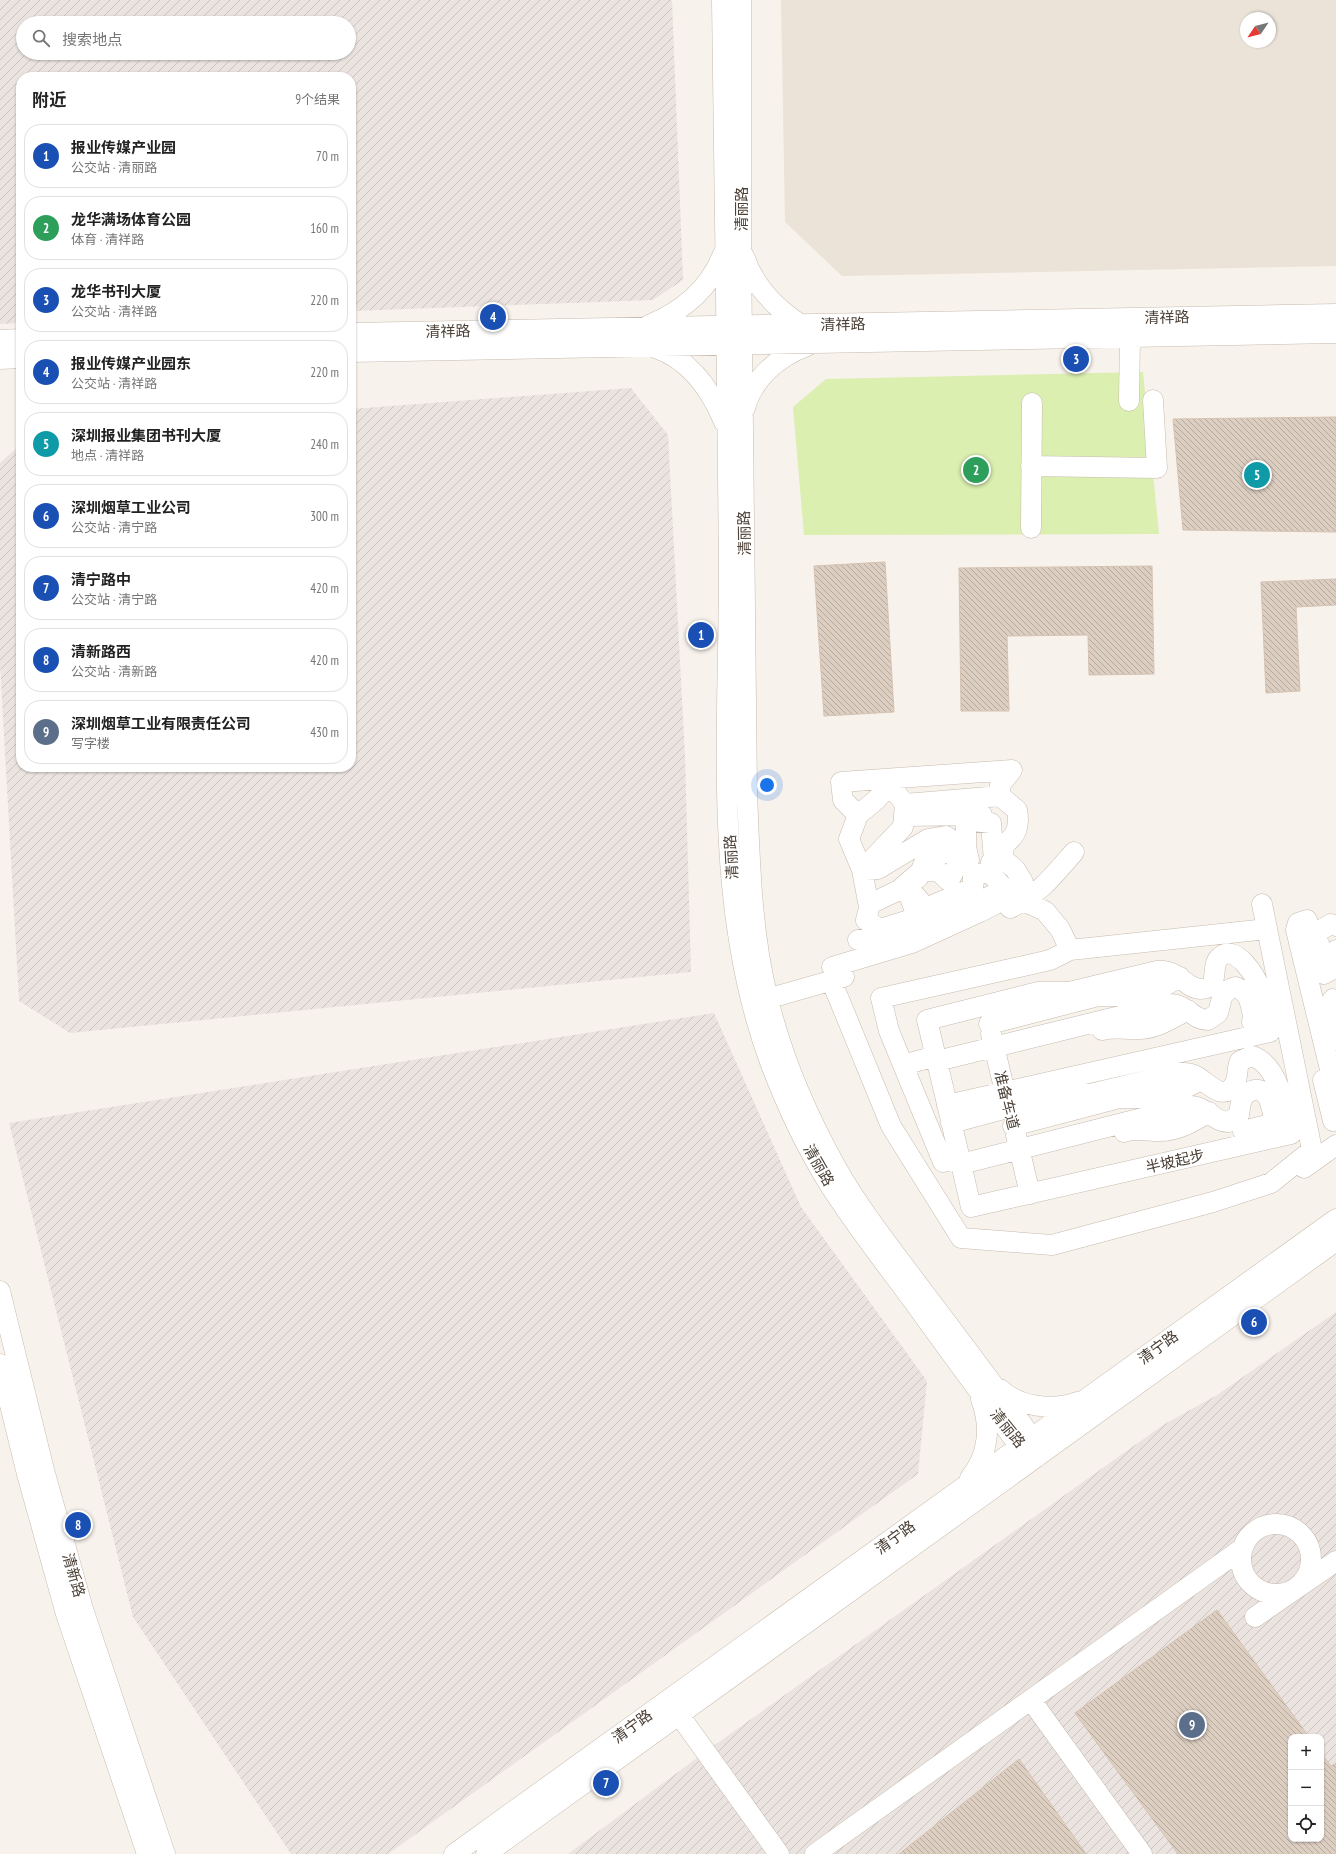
<!DOCTYPE html>
<html lang="zh">
<meta charset="utf-8">
<style>
body{margin:0;font-family:"PT Sans Narrow","Noto Sans SC",sans-serif;background:#f2f2f2;color:#222}
.controls{position:absolute;right:12px;bottom:12px;display:grid;overflow:hidden;border-radius:8px;box-shadow:0 1px 3px #0004}
.controls button{width:36px;height:36px;display:grid;place-items:center;padding:0;border:0;border-bottom:1px solid #e0e0e0;background:#fff;color:#222;font:20px sans-serif}
.compass{position:absolute;left:1240px;top:12px;width:36px;height:36px;border-radius:50%;background:#fff;box-shadow:0 1px 3px #0004;rotate:235deg}
.you{position:absolute;left:767px;top:785px;width:14px;height:14px;margin:-10px;border:3px solid #fff;border-radius:50%;background:#1a73e8;box-shadow:0 0 0 6px #1a73e833}
.badge{display:grid;place-items:center;width:26px;height:26px;border-radius:50%;background:#d93025;color:#fff;font-size:13px;font-weight:700}
.pin{position:absolute;translate:-50% -50%;border:2px solid #fff;box-shadow:0 1px 4px #0006}
.list{margin:0;padding:0;list-style:none}
h2{display:flex;justify-content:space-between;align-items:center;height:52px;margin:0;padding:0 16px;font-size:17px}
h2 small{font-size:13px;font-weight:400;color:#767676}
.list li{display:grid;grid-template-columns:26px 1fr auto;gap:12px;align-items:center;box-sizing:border-box;height:64px;margin:0 8px 8px;padding:0 8px;border:1px solid #e0e0e0;border-radius:16px}
.list b{display:block;font-size:15px;white-space:nowrap}
.list p{margin:0;font-size:13px;white-space:nowrap;color:#767676}
.list em{font-size:13px;font-style:normal;color:#767676}
.icon{flex:none;width:22px;height:22px;fill:none;stroke:currentColor;stroke-width:2;stroke-linecap:round;stroke-linejoin:round}
.map{position:relative;flex:none;width:1336px;height:1854px;overflow:hidden}
.search{position:absolute;background:#fff;box-shadow:0 1px 3px #0004;left:16px;top:16px;width:340px;height:44px;display:flex;align-items:center;gap:10px;box-sizing:border-box;padding:0 14px;border-radius:22px;color:#767676;font-size:15px}
.panel{position:absolute;background:#fff;box-shadow:0 1px 3px #0004;left:16px;top:72px;width:340px;height:700px;border-radius:16px}
.map>svg:first-child{display:block}
.residential{fill:#ebe3d8;fill-rule:evenodd}
.industrial{fill:url(#industrial-furrows);fill-rule:evenodd}
.grass{fill:#dbefb0}
.building{fill:url(#building-back-hatch);stroke:#d6c2b1}
.lines{fill:none;stroke-linecap:round;stroke-linejoin:round}
.minor-casing{stroke:#c7bbaf;stroke-width:21}
.minor{stroke:#fff;stroke-width:20}
.labels{text-anchor:middle;dominant-baseline:central;stroke-width:3;stroke-linejoin:round;paint-order:stroke}
.street-label{font-size:15px;fill:#4c4137;stroke:#fff}
</style>
<div class="map">
<svg width="1336" height="1854" viewBox="0 0 1336 1854">
<defs>
<pattern id="industrial-furrows" width="10" height="10" patternUnits="userSpaceOnUse"><rect width="10" height="10" fill="#eae3df"/><path d="M-1 1l2-2M0 10L10 0M9 11l2-2" fill="none" stroke="#cac4c0"/></pattern>
<pattern id="building-back-hatch" width="6" height="6" patternUnits="userSpaceOnUse"><rect width="6" height="6" fill="#ddcec2"/><path d="M-1 5l2 2M0 0l6 6M5-1l2 2" fill="none" stroke="#b5a99e"/></pattern>
</defs>
<rect width="100%" height="100%" fill="#f7f2eb"/>
<path class="residential" d="M781 0H1336V266L842 276 785 222ZM1246 18H1270V42H1246Z"/>
<path class="industrial" d="M0 0H672L683 280 653 300 351 311V77H21V323L0 324ZM23 23H349V53H23Z
M631 388 668 435 685 756 691 972 70 1033 19 1001 0 664V463L21 444V767H351V409Z
M714 1013 801 1207 927 1381 918 1474 388 1854H291L133 1617 9 1123Z
M1336 1312V1854H568L705 1752 1163 1425 1217 1395ZM1291 1737H1321V1839H1291Z"/>
<path class="grass" d="M1143 372 1159 534 804 535 793 407 826 379Z"/>
<path class="building" d="M1336 417V532L1183 530 1173 419Z
M885 562 894 712 824 716 814 566Z
M1152 566 1154 674 1089 675 1088 635 1007 636 1009 711H961L959 568Z
M1336 579V605L1296 607 1300 691 1266 693 1261 582Z
M1217 1610 1309 1737H1291V1839H1321V1753L1331 1766 1336 1763V1854H1178L1075 1713Z
M1019 1759 1086 1854H899Z"/>
<g class="lines">
<g class="minor-casing">
<path id="minor" d="M722 0C724 189 728 379 729 568 729 732 712 905 770 1062 785 1102 804 1143 826 1179 852 1221 882 1259 911 1298 947 1348 983 1397 1020 1447L1037 1457
M741 0V248L747 793C750 862 751 931 768 999 782 1057 807 1115 836 1167 862 1213 896 1255 928 1298 963 1344 998 1391 1032 1438L1037 1457
M744 256C754 286 774 307 800 324
M649 325C683 311 710 288 723 254
M351 333 1336 314
M0 340 21 339
M656 348C690 360 711 390 724 422
M351 352 1336 333
M0 359 21 358
M1129 401 1130 337
M745 408C753 378 779 356 807 346
M1031 466 1157 468 1153 400
M1031 528 1032 403
M905 804 1000 796
M858 815 849 839 862 870 869 907
M904 816 982 815
M969 860 966 847V825L973 821 991 823 994 861 991 862
M918 878 926 858 956 850
M1025 902 1045 911 1060 929 1070 950 1267 929
M1010 908C1038 896 1054 875 1074 852
M1312 935 1331 924 1336 926
M1336 950 1333 953 1335 961 1333 969 1324 974 1320 972C1315 962 1314 954 1319 944L1312 935 1307 920 1298 923 1296 930 1336 1094
M832 967 912 943 980 912 1021 891 1023 882 1015 869 1003 859 1004 845C1017 835 1020 826 1017 810L1000 796V785L1012 770 841 782 843 800 858 815 876 800 887 788 893 789 905 804 903 827 862 870 878 869 928 839 946 836 955 842 957 865 949 881 938 871H921L899 890 870 904 866 920 880 929 906 921 917 916 909 895 913 893 926 908 973 888V877L988 871 1005 889 944 918 890 936 858 940
M832 982 891 1126 961 1238 1052 1245 1213 1202 1271 1183 1312 1150 1262 904
M1333 999C1324 1011 1334 1012 1334 1022 1335 1030 1333 1032 1336 1040
M756 1002 844 977
M989 1024 1098 996H1130L1161 988 1180 977
M1102 1030C1114 1027 1123 1029 1136 1029 1155 1030 1171 1019 1188 1010
M991 1034 1008 1104
M937 1061 1169 1004C1186 1003 1192 1020 1208 1020L1218 1013C1222 1000 1220 992 1235 987 1251 991 1251 1008 1254 1021L1252 1022
M903 1065 936 1056
M1323 1080 1333 1121 1336 1120
M947 1105 1270 1032C1267 1018 1265 1003 1261 990 1256 977 1235 941 1219 958 1210 967 1221 989 1201 989 1185 989 1180 969 1157 971L1069 992H1038L927 1020C942 1082 957 1145 971 1207L1291 1134C1286 1110 1279 1065 1252 1056L1240 1061C1236 1068 1239 1078 1234 1085 1222 1103 1206 1080 1194 1075 1189 1072 1184 1073 1178 1073L1090 1094H1060L951 1123
M1013 1126 1119 1098H1151L1182 1090 1201 1080
M1124 1132C1136 1128 1147 1131 1159 1131 1178 1131 1193 1122 1209 1112
M1016 1135 1030 1194
M960 1158 943 1162 889 1031 881 998 1050 960 1070 950
M961 1164 1190 1106C1207 1106 1214 1123 1229 1122L1239 1115C1240 1110 1240 1104 1242 1100 1243 1095 1247 1093 1251 1091 1270 1084 1272 1111 1275 1123L1243 1131
M1304 1168 1336 1145
M0 1291 44 1470 83 1609 165 1854
M0 1364 27 1474 66 1614 147 1854
M1000 1389C1019 1407 1053 1411 1077 1402
M970 1478C989 1455 991 1426 981 1399
M1241 1559a35 35 0 1 1 70 0a35 35 0 1 1-70 0Z
M1255 1617 1336 1561
M1031 1700 1142 1854
M672 1705 779 1854
M454 1854 1336 1219
M486 1854 1336 1241
M815 1854 1243 1548"/>
</g>
<use href="#minor" class="minor"/>
</g>
<g class="labels">
<g class="street-label">
<text transform="translate(741 209) rotate(-90)">清丽路</text>
<text transform="translate(1167 317) rotate(-1)">清祥路</text>
<text transform="translate(843 324) rotate(-1)">清祥路</text>
<text transform="translate(448 331) rotate(-1)">清祥路</text>
<text transform="translate(744 533) rotate(-91)">清丽路</text>
<text transform="translate(731 857) rotate(-93)">清丽路</text>
<text transform="translate(1007 1100) rotate(76)">准备车道</text>
<text transform="translate(1175 1161) rotate(-13)">半坡起步</text>
<text transform="translate(819 1165) rotate(60)">清丽路</text>
<text transform="translate(1158 1347) rotate(-36)">清宁路</text>
<text transform="translate(1008 1428) rotate(51)">清丽路</text>
<text transform="translate(895 1537) rotate(-36)">清宁路</text>
<text transform="translate(74 1575) rotate(74)">清新路</text>
<text transform="translate(632 1726) rotate(-36)">清宁路</text>
</g>
</g>
</svg>
<div class="controls">
<button>+</button>
<button>−</button>
<button><svg class="icon" aria-label="locate" viewBox="0 0 24 24"><circle cx="12" cy="12" r="6"/><path d="M12 2v4M12 18v4M2 12h4M18 12h4"/></svg></button>
</div>
<svg class="compass" viewBox="-18 -18 36 36"><path d="M0-13l5 13h-10z" fill="#e53935"/><path d="M0 13l5-13h-10z" fill="#767676"/></svg>
<div class="you"></div>
<div class="pin badge" style="left:701px;top:635px;background:#1a4fb4">1</div>
<div class="pin badge" style="left:976px;top:470px;background:#2e9e5b">2</div>
<div class="pin badge" style="left:1076px;top:359px;background:#1a4fb4">3</div>
<div class="pin badge" style="left:493px;top:317px;background:#1a4fb4">4</div>
<div class="pin badge" style="left:1257px;top:475px;background:#0f9aa8">5</div>
<div class="pin badge" style="left:1254px;top:1322px;background:#1a4fb4">6</div>
<div class="pin badge" style="left:606px;top:1783px;background:#1a4fb4">7</div>
<div class="pin badge" style="left:78px;top:1525px;background:#1a4fb4">8</div>
<div class="pin badge" style="left:1192px;top:1725px;background:#5c6f8a">9</div>
<div class="search"><svg class="icon" aria-label="search" viewBox="0 0 24 24"><circle cx="10" cy="10" r="6"/><path d="M15 15l6 6"/></svg>搜索地点</div>
<section class="panel">
<h2>附近<small>9个结果</small></h2>
<ul class="list">
<li><span class="badge" style="background:#1a4fb4">1</span><div><b>报业传媒产业园</b><p>公交站 · 清丽路</p></div><em>70 m</em></li>
<li><span class="badge" style="background:#2e9e5b">2</span><div><b>龙华满场体育公园</b><p>体育 · 清祥路</p></div><em>160 m</em></li>
<li><span class="badge" style="background:#1a4fb4">3</span><div><b>龙华书刊大厦</b><p>公交站 · 清祥路</p></div><em>220 m</em></li>
<li><span class="badge" style="background:#1a4fb4">4</span><div><b>报业传媒产业园东</b><p>公交站 · 清祥路</p></div><em>220 m</em></li>
<li><span class="badge" style="background:#0f9aa8">5</span><div><b>深圳报业集团书刊大厦</b><p>地点 · 清祥路</p></div><em>240 m</em></li>
<li><span class="badge" style="background:#1a4fb4">6</span><div><b>深圳烟草工业公司</b><p>公交站 · 清宁路</p></div><em>300 m</em></li>
<li><span class="badge" style="background:#1a4fb4">7</span><div><b>清宁路中</b><p>公交站 · 清宁路</p></div><em>420 m</em></li>
<li><span class="badge" style="background:#1a4fb4">8</span><div><b>清新路西</b><p>公交站 · 清新路</p></div><em>420 m</em></li>
<li><span class="badge" style="background:#5c6f8a">9</span><div><b>深圳烟草工业有限责任公司</b><p>写字楼</p></div><em>430 m</em></li>
</ul>
</section>
</div>
